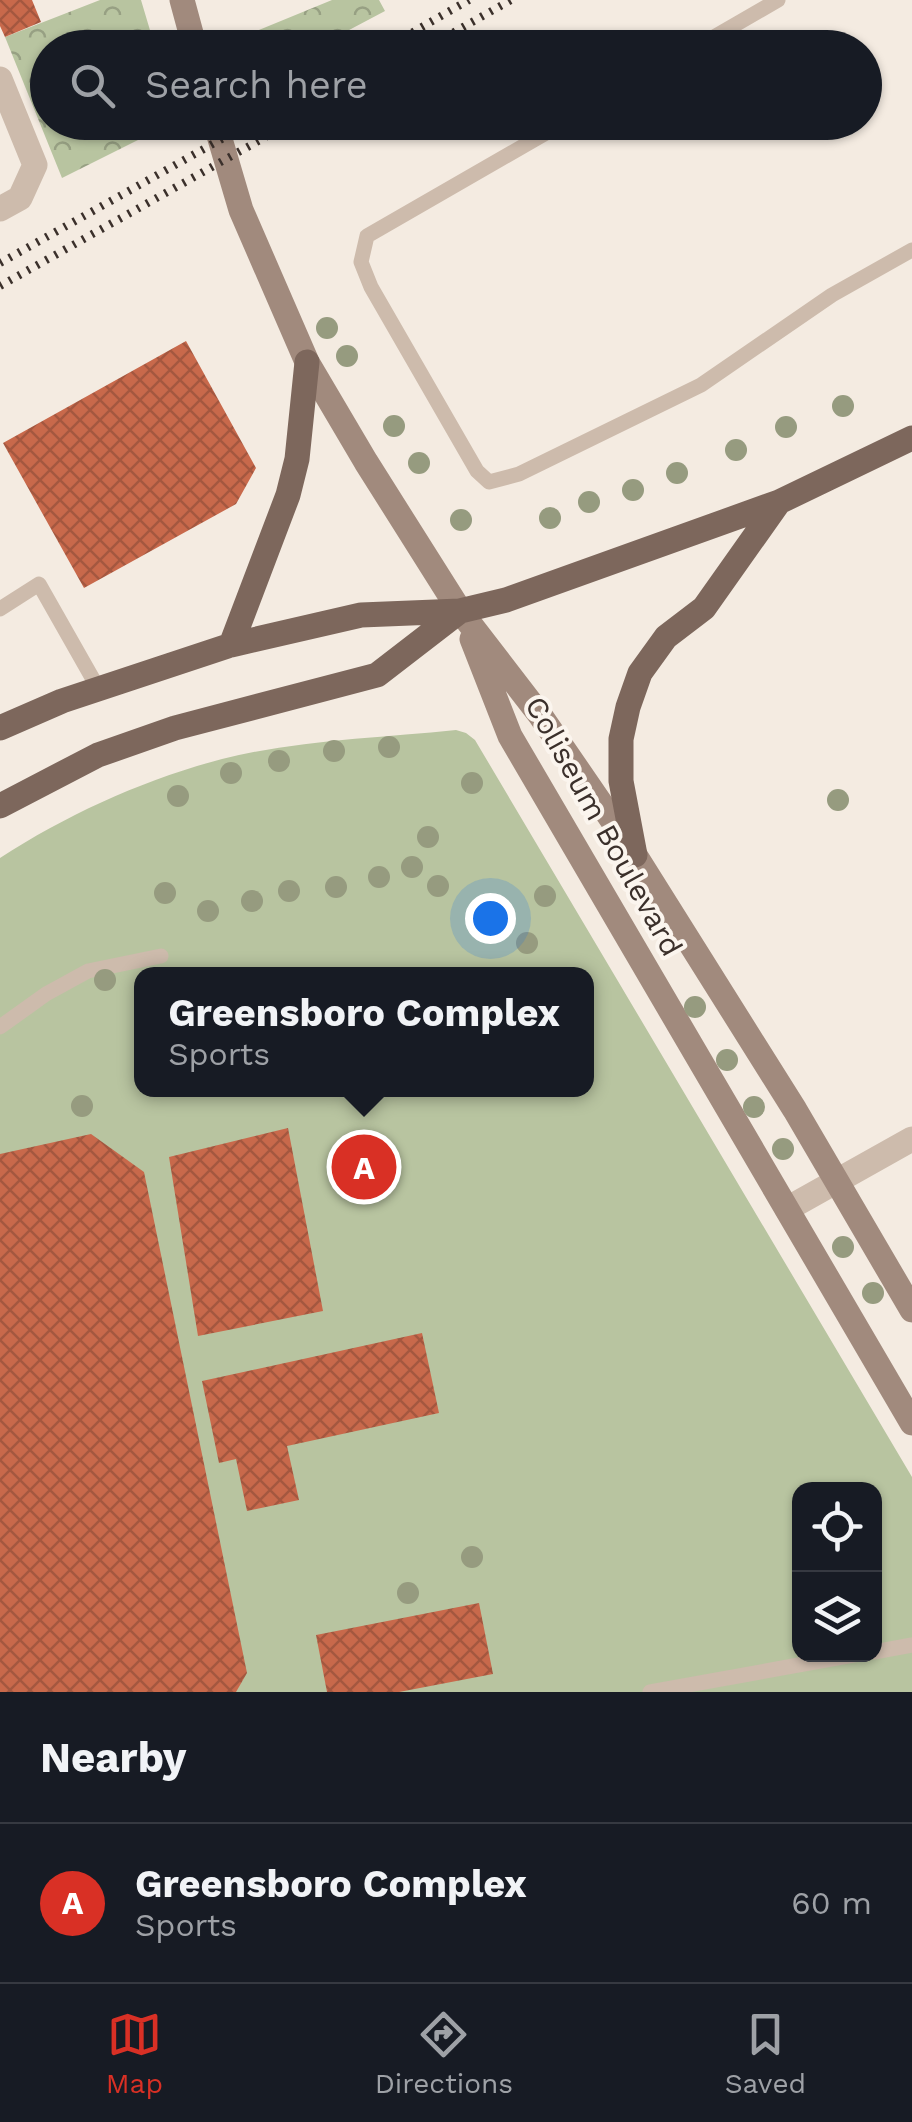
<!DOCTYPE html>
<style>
body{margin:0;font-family:"Work Sans",sans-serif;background:#20242c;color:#f1f3f6}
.controls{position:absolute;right:30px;bottom:30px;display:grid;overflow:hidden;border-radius:20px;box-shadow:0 2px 8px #0004}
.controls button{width:90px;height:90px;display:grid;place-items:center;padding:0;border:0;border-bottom:2px solid #363941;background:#171b24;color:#f1f3f6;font:50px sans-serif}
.you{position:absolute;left:490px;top:918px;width:35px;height:35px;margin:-25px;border:8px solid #fff;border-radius:50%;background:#1a73e8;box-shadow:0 0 0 15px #1a73e833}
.badge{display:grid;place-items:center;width:65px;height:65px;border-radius:50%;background:#d93025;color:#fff;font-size:32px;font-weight:700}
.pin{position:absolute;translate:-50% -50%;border:5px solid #fff;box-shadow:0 2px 10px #0006}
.popup{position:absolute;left:134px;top:967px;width:460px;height:130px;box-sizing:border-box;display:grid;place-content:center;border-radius:20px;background:#171b24;filter:drop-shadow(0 2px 8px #0005);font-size:32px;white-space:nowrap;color:#9ea1a6}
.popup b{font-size:38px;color:#f1f3f6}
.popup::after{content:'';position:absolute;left:50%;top:100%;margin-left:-20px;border:20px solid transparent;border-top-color:#171b24}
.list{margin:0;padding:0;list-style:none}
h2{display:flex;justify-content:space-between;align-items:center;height:130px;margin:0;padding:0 40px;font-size:42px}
h2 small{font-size:32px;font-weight:400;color:#9ea1a6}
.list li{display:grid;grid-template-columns:65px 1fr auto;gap:30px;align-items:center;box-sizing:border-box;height:160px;padding:0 40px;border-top:2px solid #363941}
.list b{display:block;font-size:38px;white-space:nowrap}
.list p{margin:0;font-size:32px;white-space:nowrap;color:#9ea1a6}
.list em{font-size:32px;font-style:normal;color:#9ea1a6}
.icon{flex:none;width:55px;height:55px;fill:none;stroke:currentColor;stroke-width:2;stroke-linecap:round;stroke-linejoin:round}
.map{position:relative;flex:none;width:912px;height:1692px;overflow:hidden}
.search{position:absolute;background:#171b24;box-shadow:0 2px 8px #0004;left:30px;right:30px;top:30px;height:110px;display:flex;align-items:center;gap:25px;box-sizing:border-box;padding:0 35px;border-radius:55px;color:#9ea1a6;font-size:38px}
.sheet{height:290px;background:#171b24}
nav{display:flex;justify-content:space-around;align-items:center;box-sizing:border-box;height:140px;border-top:2px solid #363941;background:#171b24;font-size:28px;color:#9ea1a6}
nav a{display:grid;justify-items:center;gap:5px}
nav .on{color:#d93025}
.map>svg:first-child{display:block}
.forest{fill:url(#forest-crowns)}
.park{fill:#b8c4a0;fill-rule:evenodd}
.building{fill:url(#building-cross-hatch)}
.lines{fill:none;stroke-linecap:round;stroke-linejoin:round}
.lane{stroke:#cdbbac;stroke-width:15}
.street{stroke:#cdbbac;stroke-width:25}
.secondary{stroke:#a18a7d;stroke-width:25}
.primary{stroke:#7d675c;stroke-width:25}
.rail{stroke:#3b302b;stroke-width:8;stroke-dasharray:2.5 8;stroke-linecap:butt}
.tree{fill:#969b7f}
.labels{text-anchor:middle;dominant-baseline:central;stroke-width:8;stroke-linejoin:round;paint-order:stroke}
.street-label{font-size:30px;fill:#3b302b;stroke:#fbf5ee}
</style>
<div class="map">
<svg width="912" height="1692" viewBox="0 0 912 1692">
<defs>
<pattern id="forest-crowns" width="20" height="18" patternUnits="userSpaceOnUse" patternTransform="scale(2.5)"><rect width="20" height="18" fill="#b8c4a0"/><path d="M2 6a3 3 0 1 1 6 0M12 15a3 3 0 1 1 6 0" fill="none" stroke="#97a083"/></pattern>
<pattern id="building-cross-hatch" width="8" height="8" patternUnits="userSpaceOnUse" patternTransform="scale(2.5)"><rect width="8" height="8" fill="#c8694b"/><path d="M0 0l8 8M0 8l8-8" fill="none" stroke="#a4573f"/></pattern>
</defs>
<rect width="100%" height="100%" fill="#f4ebe1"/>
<path class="forest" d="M100 0H141L155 47 48 48V122L172 123 62 178 5 37Z
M332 0H379L385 11 317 47H234L232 41Z"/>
<path class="park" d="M456 730 466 733 475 740 912 1477V1692H0V858C68 814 143 780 222 759 298 740 379 738 456 730ZM142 974H586V1090H142ZM800 1490H874V1654H800Z"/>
<path class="building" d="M0 0H32L41 22 5 37 0 26Z
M186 341 256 468 236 504 84 588 3 443Z
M288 1128 323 1311 198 1336 169 1157Z
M91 1134 144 1172 247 1673 236 1692H0V1154Z
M422 1333 439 1413 287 1446 299 1500 247 1511 236 1459 219 1463 202 1381Z
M479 1603 493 1674 399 1692H327L316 1635Z"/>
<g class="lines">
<path class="lane" d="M695 48 778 0
M565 122 367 236 361 262 371 287 477 471 489 482 519 474 701 385 832 295 912 250
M0 609 39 584 98 688
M0 1027 46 994 88 971 161 956
M874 1652 912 1645
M650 1692 859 1654"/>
<path class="street" d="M0 79 35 165 20 198 0 209
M787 1209 912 1139"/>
<path class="secondary" d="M182 0 195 48
M215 122 241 210 307 362 366 462 460 611 540 715 621 833 795 1110 912 1310
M472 639 510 736 912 1423"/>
<path class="primary" d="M231 645 288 495 297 459 307 362
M0 728 62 701 231 645 361 615 460 611 506 600 779 502 912 438
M0 806 98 755 175 728 377 675 460 611
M635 855 621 781V739L628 707 640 673 666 637 704 608 779 502"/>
<path class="rail" d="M385 48 469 0
M426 48 511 0
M0 263 252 122
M0 286 292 122"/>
</g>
<g class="tree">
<circle cx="327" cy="328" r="11"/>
<circle cx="347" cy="356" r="11"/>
<circle cx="843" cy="406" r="11"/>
<circle cx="394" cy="426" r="11"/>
<circle cx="786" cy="427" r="11"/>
<circle cx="736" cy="450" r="11"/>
<circle cx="419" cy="463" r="11"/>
<circle cx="677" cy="473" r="11"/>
<circle cx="633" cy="490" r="11"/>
<circle cx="589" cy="502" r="11"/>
<circle cx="550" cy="518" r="11"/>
<circle cx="461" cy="520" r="11"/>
<circle cx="389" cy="747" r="11"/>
<circle cx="334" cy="751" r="11"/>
<circle cx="279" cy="761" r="11"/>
<circle cx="231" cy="773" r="11"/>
<circle cx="472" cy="783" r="11"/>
<circle cx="178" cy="796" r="11"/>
<circle cx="838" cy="800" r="11"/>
<circle cx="428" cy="837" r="11"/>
<circle cx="412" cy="867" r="11"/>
<circle cx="379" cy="877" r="11"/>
<circle cx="438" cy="886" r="11"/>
<circle cx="336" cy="887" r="11"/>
<circle cx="289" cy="891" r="11"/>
<circle cx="165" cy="893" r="11"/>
<circle cx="545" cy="896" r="11"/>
<circle cx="252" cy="901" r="11"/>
<circle cx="208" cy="911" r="11"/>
<circle cx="527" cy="943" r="11"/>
<circle cx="105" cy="980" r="11"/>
<circle cx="695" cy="1007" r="11"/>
<circle cx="727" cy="1060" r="11"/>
<circle cx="82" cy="1106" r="11"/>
<circle cx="754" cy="1107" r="11"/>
<circle cx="783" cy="1149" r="11"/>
<circle cx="843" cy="1247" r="11"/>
<circle cx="873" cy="1293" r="11"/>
<circle cx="472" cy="1557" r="11"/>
<circle cx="408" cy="1593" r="11"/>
</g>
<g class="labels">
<g class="street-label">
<text transform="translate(604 826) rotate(61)">Coliseum Boulevard</text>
</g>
</g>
</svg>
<div class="controls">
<button><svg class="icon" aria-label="locate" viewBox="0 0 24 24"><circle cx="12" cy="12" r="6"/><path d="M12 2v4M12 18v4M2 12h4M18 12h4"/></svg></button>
<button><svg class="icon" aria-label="layers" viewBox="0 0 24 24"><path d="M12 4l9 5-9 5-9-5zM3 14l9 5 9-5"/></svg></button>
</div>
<div class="you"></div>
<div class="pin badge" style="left:364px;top:1167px">A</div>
<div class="popup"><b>Greensboro Complex</b>Sports</div>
<div class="search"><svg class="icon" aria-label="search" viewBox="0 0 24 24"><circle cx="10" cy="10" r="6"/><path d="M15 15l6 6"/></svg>Search here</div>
</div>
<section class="sheet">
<h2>Nearby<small></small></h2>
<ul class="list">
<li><span class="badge">A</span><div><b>Greensboro Complex</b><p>Sports</p></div><em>60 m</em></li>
</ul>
</section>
<nav>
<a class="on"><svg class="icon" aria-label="map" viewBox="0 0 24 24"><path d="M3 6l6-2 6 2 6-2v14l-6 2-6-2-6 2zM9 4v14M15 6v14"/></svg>Map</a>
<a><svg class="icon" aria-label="directions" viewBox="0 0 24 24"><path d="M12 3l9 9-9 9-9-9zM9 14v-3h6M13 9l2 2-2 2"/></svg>Directions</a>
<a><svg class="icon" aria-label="saved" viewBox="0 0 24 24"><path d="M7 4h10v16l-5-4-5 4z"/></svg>Saved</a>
</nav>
